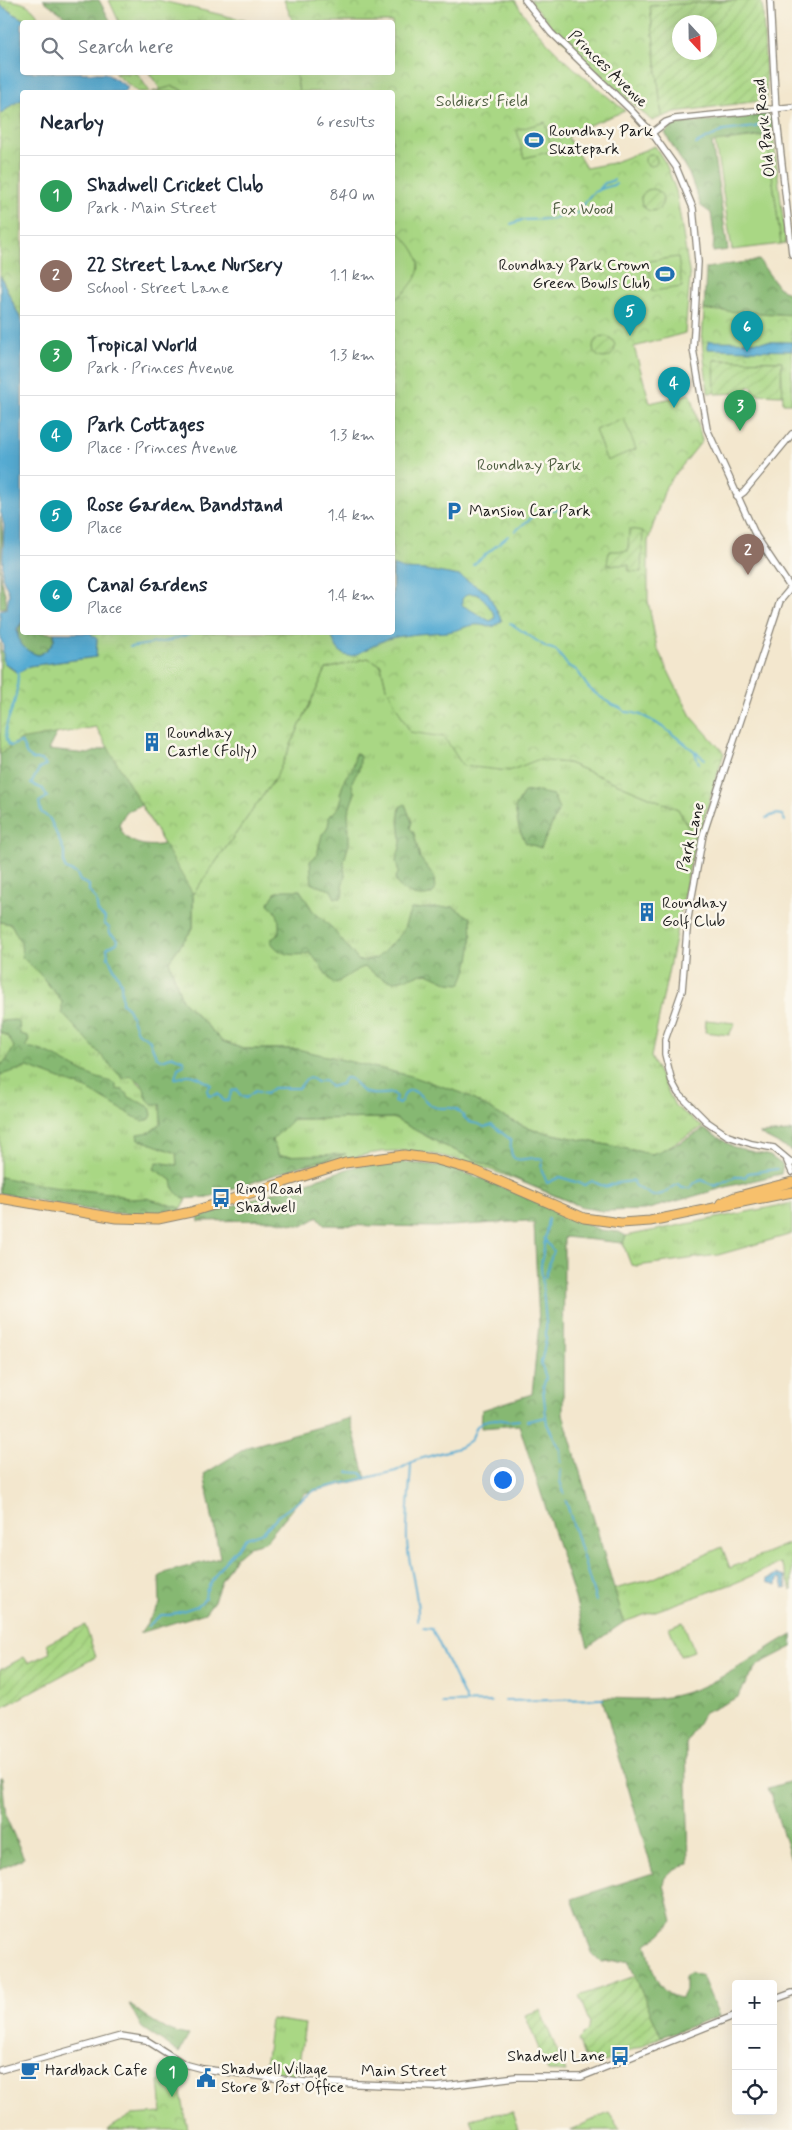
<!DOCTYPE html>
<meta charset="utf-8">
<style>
body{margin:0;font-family:Mynerve,sans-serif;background:#f2f2f3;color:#1f2937}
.controls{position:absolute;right:15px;bottom:15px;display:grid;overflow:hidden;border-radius:5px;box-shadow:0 5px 20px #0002}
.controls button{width:45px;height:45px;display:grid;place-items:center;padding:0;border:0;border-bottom:1px solid #e0e1e3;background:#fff;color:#1f2937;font:25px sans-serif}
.compass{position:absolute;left:672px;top:15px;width:45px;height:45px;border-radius:50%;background:#fff;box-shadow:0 5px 20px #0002;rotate:158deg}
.you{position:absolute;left:502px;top:1479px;width:18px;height:18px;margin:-12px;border:4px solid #fff;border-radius:50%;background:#1a73e8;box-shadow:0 0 0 8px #1a73e833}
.badge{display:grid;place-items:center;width:32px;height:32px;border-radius:50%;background:#d93025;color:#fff;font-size:16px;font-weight:700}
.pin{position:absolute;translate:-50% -41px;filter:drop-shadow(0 1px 2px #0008)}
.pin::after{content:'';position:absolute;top:26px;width:18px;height:15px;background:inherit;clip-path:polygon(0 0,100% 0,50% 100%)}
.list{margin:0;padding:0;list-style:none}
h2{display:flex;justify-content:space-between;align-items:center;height:65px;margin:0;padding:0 20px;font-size:21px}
h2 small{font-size:16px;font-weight:400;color:#747a83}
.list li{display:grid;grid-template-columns:32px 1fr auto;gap:15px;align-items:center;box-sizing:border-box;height:80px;padding:0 20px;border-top:1px solid #e0e1e3}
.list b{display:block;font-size:19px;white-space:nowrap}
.list p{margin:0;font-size:16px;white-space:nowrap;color:#747a83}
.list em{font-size:16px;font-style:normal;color:#747a83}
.icon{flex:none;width:28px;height:28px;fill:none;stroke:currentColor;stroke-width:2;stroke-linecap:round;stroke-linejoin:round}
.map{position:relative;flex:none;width:792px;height:2130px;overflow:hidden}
.search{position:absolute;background:#fff;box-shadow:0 5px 20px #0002;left:20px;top:20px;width:375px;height:55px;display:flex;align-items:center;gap:12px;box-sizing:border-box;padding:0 18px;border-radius:5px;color:#747a83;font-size:19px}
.panel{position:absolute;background:#fff;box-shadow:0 5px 20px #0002;left:20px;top:90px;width:375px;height:545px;border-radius:5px}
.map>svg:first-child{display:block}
.grass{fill:url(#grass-tufts);stroke:#627a50}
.forest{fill:url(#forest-crowns);stroke:#516a47;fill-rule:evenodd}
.park{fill:url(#park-crowns);stroke:#627a50}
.garden{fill:url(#garden-furrows);stroke:#627a50;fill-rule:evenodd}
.pitch{fill:#a9d784;stroke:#627a50}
.water{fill:#56acd3;stroke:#396478;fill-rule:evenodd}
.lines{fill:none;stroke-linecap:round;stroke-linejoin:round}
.stream{stroke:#56acd3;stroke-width:2}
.minor-casing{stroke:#888275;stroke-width:8}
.highway-casing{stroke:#888275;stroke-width:11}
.minor{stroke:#fff;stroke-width:5.5}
.highway{stroke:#f7c06c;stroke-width:9}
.labels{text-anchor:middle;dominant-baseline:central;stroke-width:5;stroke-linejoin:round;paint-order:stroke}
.street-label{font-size:16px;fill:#1c1c1c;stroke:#fbf7ec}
.park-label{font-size:16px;fill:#4d5d40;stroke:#fbf7ec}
.poi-label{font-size:16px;fill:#1c1c1c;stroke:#fbf7ec;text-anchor:start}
</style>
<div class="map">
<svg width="792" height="2130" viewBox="0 0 792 2130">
<defs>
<pattern id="grass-tufts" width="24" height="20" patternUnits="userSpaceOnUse" patternTransform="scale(1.25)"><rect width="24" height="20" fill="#a9d784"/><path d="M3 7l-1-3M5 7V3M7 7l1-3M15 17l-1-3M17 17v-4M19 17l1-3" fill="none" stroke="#91b871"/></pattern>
<pattern id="forest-crowns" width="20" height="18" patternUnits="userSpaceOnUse" patternTransform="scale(1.25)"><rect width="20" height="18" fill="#86b872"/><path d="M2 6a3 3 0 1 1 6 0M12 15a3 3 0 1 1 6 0" fill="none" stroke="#6d955d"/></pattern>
<pattern id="park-crowns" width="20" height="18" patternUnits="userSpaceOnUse" patternTransform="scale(1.25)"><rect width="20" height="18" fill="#a9d784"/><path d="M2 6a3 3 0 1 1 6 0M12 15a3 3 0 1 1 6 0" fill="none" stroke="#91b871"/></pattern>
<pattern id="garden-furrows" width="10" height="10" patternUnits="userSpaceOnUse" patternTransform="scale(1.25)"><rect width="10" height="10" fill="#a9d784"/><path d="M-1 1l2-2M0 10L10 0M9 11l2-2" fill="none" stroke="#91b871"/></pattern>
</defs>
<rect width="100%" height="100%" fill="#fbf7ec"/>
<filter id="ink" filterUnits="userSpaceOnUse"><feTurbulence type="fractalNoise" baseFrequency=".02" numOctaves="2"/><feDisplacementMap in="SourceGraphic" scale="10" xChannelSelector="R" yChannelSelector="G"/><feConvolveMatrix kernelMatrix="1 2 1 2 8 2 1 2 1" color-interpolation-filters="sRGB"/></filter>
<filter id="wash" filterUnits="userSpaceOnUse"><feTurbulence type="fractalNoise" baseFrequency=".0096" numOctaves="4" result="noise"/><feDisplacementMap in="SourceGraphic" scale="20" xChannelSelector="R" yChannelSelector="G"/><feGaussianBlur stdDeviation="1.12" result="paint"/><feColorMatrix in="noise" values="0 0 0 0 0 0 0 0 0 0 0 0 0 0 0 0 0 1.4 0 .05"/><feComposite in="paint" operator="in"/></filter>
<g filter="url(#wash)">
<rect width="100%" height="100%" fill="#f3e7ce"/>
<path class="grass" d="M0 0C17 0 35 3 40 22H27L0 5Z
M109 0H158L252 22H119Z
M149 73H296L299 92H186L173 86 161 90Z
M773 134 786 243 781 244 767 136Z
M368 658 381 665 386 687 443 737 537 759 568 763 678 809 697 842 691 860 651 1057 675 1106 703 1127 661 1151 652 1154 533 1130 504 1117 297 1049H243L222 1041 182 1000 169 961 193 928V894L276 777 326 669Z
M0 922 11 924 83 1028 160 1104 189 1170 187 1199 180 1211 71 1206 0 1193Z
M393 1118 441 1144 585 1208C526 1185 458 1150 395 1151 364 1151 335 1166 304 1165L343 1155 279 1156 272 1140 292 1119Z
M792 1203V1234L718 1255 637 1266 631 1265 622 1241 626 1236Z
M792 1542V1591L781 1563 735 1583 624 1622 614 1589 652 1579 722 1547 730 1568Z
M271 2019 305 2024 297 2076 264 2074Z
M513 2112 519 2130H474L470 2119 487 2115Z
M609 2113 620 2130H569L572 2129Z"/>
<path class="forest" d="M43 0H99L111 22H73Z
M768 114 772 118 773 134 712 143 728 250 713 252 714 235 711 213 701 206 689 174 665 133 672 125Z
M759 260 778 287 790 294 792 315 704 310 706 268Z
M0 517C5 537 0 557 0 576 2 590 7 590 6 607L0 608Z
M22 622V632L54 633C57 643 46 652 38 655 22 651 12 637 22 622Z
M0 643 1 662 58 731 48 750 88 754 326 669 276 776 193 894V928L169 961 182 1000 222 1041 243 1049H297L411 1076 462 1093 504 1117 533 1130 652 1154 681 1142 704 1129 734 1147 770 1156 783 1165 781 1174 730 1186 645 1210 603 1211 585 1208 530 1185 441 1144 393 1118 293 1119 272 1140 279 1156 346 1154 304 1165 209 1197 183 1199 174 1190 172 1180 154 1169 157 1162 177 1165 176 1153 138 1139 137 1134 150 1132 161 1123 160 1104H152L145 1097C146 1085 140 1081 130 1076L123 1079 62 1013V1001L38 972 22 957 21 943 11 924 0 922ZM141 805 164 844C152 847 134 846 124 835 122 833 120 827 119 824L126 812Z
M355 753 360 756C360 760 360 765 359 769 355 779 348 780 355 793L348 812 349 831V844L344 861 345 876 342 886 344 892 341 898H335L331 890 312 884 310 861 317 855 322 834C328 831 329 823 329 817L339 807 342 797 340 794 345 778 353 767Z
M534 791 553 795 559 809 541 848 526 843 519 829 515 808 524 792Z
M405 804 412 822 410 828 414 833 420 858 434 876 435 891C425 903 396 892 395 877L398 874C399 869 397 867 396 862 396 855 401 849 401 842 401 830 397 820 400 807Z
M283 890H300L313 911 330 926 359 961 377 958 402 933 411 909 453 907 471 918C473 941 471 963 461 984L449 983 427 973C394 980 395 989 365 967 353 970 345 979 333 984 325 974 319 961 309 953 293 957 278 955 270 940L279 934C279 920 280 913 268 904L275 893Z
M15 1020 19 1022 20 1034 28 1036 29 1041 25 1047C48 1049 69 1066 90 1075 98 1079 108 1080 116 1084V1089L123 1090 129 1097 150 1107 152 1115 150 1119 143 1122 87 1089 28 1067 0 1075V1065L6 1061 14 1047 8 1036 0 1032V1021Z
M792 1130V1151L759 1134 789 1132Z
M401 1162 444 1166 486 1180 600 1230 619 1232 626 1236 623 1243 564 1237 563 1414 624 1622 588 1647 575 1598 519 1425 481 1428 482 1410 532 1394 539 1324 534 1224 526 1221 436 1227 325 1225 318 1217 302 1226 273 1220 199 1221 198 1217 360 1165Z
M0 1177 52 1187 110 1193 131 1199 146 1198 181 1208 180 1211C121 1222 58 1203 0 1193Z
M350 1418 366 1479 305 1493 265 1542 249 1546 236 1557 222 1579 214 1601 205 1613 140 1633 160 1604 159 1577 167 1572 220 1558 204 1474 248 1447Z
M792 1634V1647L759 1664 747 1681 738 1697 703 1714 686 1744 689 1864 681 1866 666 1876 664 1885 673 1921 661 1934 646 1944C652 1965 655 1995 681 1998L685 1990V1977L690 1972 702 1976 719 2016 661 2037 628 1960 601 1963 593 1955 572 1899 653 1873 602 1698C623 1698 646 1701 667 1697 714 1689 751 1657 792 1634Z
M0 1777H2L6 1817 24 1858 0 1870Z
M792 1781V1862L768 1788Z
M129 2004C146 2017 167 2033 189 2035L179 2053 142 2028Z"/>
<path class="park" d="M284 0H515C541 45 586 78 625 111L571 132 568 138 586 168 612 163 655 146 666 164 676 191 690 277 685 333 634 347 650 403 689 394 692 397 702 441 666 486 648 541V600L657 648 673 681 691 716 724 753 697 842 678 809 568 763 537 760 509 771 463 766 444 737 410 732 386 687 381 665 368 658 326 669 276 777 193 894 96 727 19 740 0 754V649L3 653C4 666 8 666 17 673L29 666 96 657 97 639 90 633 392 632V92H299L296 73 392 72V22H293Z
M530 0H744L650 6 662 117 652 121 564 41Z
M114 73H137L150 92H138Z
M173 86 186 92H152Z
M22 100V322L0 275V114L17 102Z
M704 310 792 315V403H783L781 361 714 360 715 392 708 393 702 342Z
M177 2071 188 2130H107L131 2115 162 2113 159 2081Z"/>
<path class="garden" d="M744 0H761L763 11 767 100 675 112 662 117 650 6ZM680 22H710V52H680Z
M645 160a6 6 0 1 1 12 0a6 6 0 1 1-12 0Z
M641 200a11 11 0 1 1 22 0a11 11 0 1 1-22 0Z
M593 347a11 11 0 1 1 22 0a11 11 0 1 1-22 0Z
M714 360 782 361 781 383H782L783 395 754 394 752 387 749 386 744 393 715 394Z
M629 529 643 531 641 572 629 571V565H607L609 551H628Z
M85 1625 96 1657 0 1709V1670L24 1657 28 1663 50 1653 47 1644Z
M635 1976 661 2037 605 2062 584 2056 578 2040 587 2031 590 2024 579 1996Z
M540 2010 566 2072 548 2071 525 2015Z"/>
<path class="pitch" d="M545 122 552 151 524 158 517 130Z
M767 136 781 244 732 250 715 142Z
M393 227C409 242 429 260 413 282 407 290 401 297 393 300Z
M678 257 682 287 652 291 649 261Z
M624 419 636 449 607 461 595 430Z
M706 1020 735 1023 729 1035 705 1032Z
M683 1622 694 1651 680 1656 669 1627Z"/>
<path class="water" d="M0 5 27 22H22V72L105 73 128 87 125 92H22V100L17 102 0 114Z
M0 275 22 322V622L17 629C18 643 24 651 38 655 46 652 57 643 54 633H90L97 639 96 657 29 666 18 673 3 662V645L0 638V610L7 608 9 593 2 577 4 526 0 510Z
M708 341 792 342V351L708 349Z
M393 565 403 569 426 570 460 576 488 593 502 621 493 627C487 627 481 624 474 625 465 626 457 631 448 632 429 633 410 634 391 638 378 641 357 657 349 656 338 655 333 641 331 633L392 632ZM467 594C483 591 487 605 495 615L494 619 490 621 462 605V599Z
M777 1574 785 1577 787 1588 784 1589 781 1578 778 1579 777 1585 767 1582V1579Z"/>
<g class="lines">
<path class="stream" d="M696 144 723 131 755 127 763 123
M599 189 605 183 614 180
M511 224 522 220 554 219 565 212C583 222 582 200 593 193 600 188 609 187 616 184
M515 531 542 509 563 510
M473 565 508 536
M510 623 546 647 556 650 568 666C581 669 581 680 589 688 594 693 602 698 608 702 613 707 620 705 625 712 648 710 686 746 705 759
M130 647 168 641 195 632
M18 670C18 681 17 693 14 703 9 718 0 734 10 746L21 742 27 755 34 760H41L46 765 39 769 31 784 43 789 47 797 39 802 41 812 50 819 64 851V865L66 869 77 874 80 881 89 885V891L96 900 98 912 105 918 104 923 109 928 110 933 118 940 117 943 107 948 108 957 121 982 122 1003 128 1008 137 1032 149 1039 156 1056 162 1060 173 1056 184 1061V1065L178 1068 175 1078C180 1079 182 1076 187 1075 196 1074 204 1081 211 1085L207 1090 209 1096 218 1094 224 1101H228L232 1091 237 1089 240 1095 246 1098 255 1091 266 1094 273 1088H299L306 1079 312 1078 316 1082 325 1080 330 1087 341 1084 345 1078C356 1077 355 1088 364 1092 372 1096 385 1094 393 1093L396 1097 394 1102 399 1104 406 1092 411 1090C422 1093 423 1101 432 1106 439 1110 445 1107 451 1108 461 1109 462 1118 470 1122 475 1124 479 1123 484 1127L492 1125 511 1140C508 1173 527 1153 543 1159L541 1168 547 1183 560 1177 585 1185 592 1181 605 1187 617 1183 634 1181 635 1186 653 1196 662 1194 678 1184 682 1188H690L694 1183 702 1180 715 1186 735 1177H745L748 1173 777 1169
M695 753 699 763
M766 818 776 814 782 815 785 821
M548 1219 541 1266 546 1323V1339L541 1363 546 1378 543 1387 546 1417 547 1424 560 1449 561 1462
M544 1238 553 1251 545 1278
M527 1421 546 1417
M411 1464C410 1489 406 1515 407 1541 408 1566 420 1596 418 1620
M561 1469 560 1481 564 1493
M348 1472 361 1473 364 1477
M566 1501 596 1601
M148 1626 161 1615H170L197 1606 205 1599 206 1591 221 1566 246 1538 263 1532 278 1516 315 1490 396 1471 416 1460 461 1447 471 1440 477 1426 487 1420 496 1419 508 1421 519 1420
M423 1628 432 1629 467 1702
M505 1701 603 1699
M443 1703 491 1702"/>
</g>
</g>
<g filter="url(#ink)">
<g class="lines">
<g class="minor-casing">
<path id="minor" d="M525 0 551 33 630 109 652 133 676 167 693 208 698 262 693 349 707 429 756 536 792 590
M770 0 776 111 792 254
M652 133 666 122 675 119 792 107
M737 497 744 492 792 434
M790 589 780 601 703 835 688 918 682 991 665 1040V1054L672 1082 678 1093 706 1121 728 1136 752 1144 774 1148 792 1163
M787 1161 792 1172
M773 2000 792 1993
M0 2070 121 2036 146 2040 184 2064 203 2069 305 2082 437 2087 516 2077H581L736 2015"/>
</g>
<g class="highway-casing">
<path id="highway" d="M0 1198 116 1218 158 1219 191 1212 345 1163 404 1155 434 1159 476 1171 584 1218 621 1223 650 1221 792 1192
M721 1203 735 1197 792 1182"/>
</g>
<use href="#minor" class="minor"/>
<use href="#highway" class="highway"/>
</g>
</g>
<defs>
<g id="stadium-bare" transform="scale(1.5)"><path d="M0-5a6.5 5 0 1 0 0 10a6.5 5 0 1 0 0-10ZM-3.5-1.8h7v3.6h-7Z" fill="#1f6fb2" stroke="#fbf7ec" stroke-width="2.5" paint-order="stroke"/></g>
<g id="parking-bare" transform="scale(1.5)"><path d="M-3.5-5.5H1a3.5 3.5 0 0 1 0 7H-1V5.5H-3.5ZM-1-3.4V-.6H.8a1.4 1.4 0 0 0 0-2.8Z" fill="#1f6fb2" stroke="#fbf7ec" stroke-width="2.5" paint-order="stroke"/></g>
<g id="building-bare" transform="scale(1.5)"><path d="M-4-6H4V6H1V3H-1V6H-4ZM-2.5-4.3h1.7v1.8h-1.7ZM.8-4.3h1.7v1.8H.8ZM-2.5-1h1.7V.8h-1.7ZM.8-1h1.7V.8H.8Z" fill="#1f6fb2" stroke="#fbf7ec" stroke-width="2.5" paint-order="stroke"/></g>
<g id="bus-bare" transform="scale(1.5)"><path d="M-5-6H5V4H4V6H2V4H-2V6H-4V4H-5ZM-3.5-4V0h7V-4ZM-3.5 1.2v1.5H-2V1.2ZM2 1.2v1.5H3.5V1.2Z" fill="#1f6fb2" stroke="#fbf7ec" stroke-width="2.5" paint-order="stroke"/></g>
<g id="cafe-bare" transform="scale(1.5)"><path d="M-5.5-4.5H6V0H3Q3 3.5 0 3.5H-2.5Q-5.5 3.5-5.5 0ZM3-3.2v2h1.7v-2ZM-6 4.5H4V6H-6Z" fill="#1f6fb2" stroke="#fbf7ec" stroke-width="2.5" paint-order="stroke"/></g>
<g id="civic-bare" transform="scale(1.5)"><path d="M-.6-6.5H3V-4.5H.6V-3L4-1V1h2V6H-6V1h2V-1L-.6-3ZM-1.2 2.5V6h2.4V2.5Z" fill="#1f6fb2" stroke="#fbf7ec" stroke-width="2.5" paint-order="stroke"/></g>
</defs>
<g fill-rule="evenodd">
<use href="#stadium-bare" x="534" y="140"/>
<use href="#stadium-bare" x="665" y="274"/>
<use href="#parking-bare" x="454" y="511"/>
<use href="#building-bare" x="152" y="742"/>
<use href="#building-bare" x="647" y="912"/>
<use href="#bus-bare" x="221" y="1198"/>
<use href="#bus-bare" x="620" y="2056"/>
<use href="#cafe-bare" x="30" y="2070"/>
<use href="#civic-bare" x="206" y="2078"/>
</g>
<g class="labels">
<g class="street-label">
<text transform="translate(608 69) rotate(44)">Princes Avenue</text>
<text transform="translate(765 128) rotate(-96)">Old Park Road</text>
<text transform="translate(691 837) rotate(-76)">Park Lane</text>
<text x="404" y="2071">Main Street</text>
</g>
<g class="park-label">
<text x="482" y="101">Soldiers' Field</text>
<text x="583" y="209">Fox Wood</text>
<text x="529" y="465">Roundhay Park</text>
</g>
<g class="poi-label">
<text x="549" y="131">Roundhay Park<tspan x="549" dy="18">Skatepark</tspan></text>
<text x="650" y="265" text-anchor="end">Roundhay Park Crown<tspan x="650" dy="18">Green Bowls Club</tspan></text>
<text x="469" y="511">Mansion Car Park</text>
<text x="167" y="733">Roundhay<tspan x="167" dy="18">Castle (Folly)</tspan></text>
<text x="662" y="903">Roundhay<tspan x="662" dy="18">Golf Club</tspan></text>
<text x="236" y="1189">Ring Road<tspan x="236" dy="18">Shadwell</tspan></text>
<text x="605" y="2056" text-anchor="end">Shadwell Lane</text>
<text x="221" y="2069">Shadwell Village<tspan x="221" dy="18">Store &amp; Post Office</tspan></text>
<text x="45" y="2070">Hardback Cafe</text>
</g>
</g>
</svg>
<div class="controls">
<button>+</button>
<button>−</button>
<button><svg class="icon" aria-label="locate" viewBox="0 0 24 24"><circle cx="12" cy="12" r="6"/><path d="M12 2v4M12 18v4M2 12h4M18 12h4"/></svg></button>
</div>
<svg class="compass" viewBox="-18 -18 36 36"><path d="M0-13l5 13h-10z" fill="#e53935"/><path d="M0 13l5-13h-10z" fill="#747a83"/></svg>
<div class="you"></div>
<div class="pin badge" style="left:172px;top:2097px;background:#2e9e5b">1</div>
<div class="pin badge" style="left:748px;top:575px;background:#8d6e63">2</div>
<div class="pin badge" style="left:740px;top:431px;background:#2e9e5b">3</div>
<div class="pin badge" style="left:674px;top:408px;background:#0f9aa8">4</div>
<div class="pin badge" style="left:630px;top:336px;background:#0f9aa8">5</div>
<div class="pin badge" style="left:747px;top:352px;background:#0f9aa8">6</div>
<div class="search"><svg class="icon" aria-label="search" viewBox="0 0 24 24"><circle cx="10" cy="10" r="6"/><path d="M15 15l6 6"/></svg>Search here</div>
<section class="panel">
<h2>Nearby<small>6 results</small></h2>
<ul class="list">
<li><span class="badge" style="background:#2e9e5b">1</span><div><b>Shadwell Cricket Club</b><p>Park · Main Street</p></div><em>840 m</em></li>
<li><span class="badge" style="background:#8d6e63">2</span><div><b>22 Street Lane Nursery</b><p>School · Street Lane</p></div><em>1.1 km</em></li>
<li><span class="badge" style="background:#2e9e5b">3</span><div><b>Tropical World</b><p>Park · Princes Avenue</p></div><em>1.3 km</em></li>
<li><span class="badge" style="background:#0f9aa8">4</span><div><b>Park Cottages</b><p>Place · Princes Avenue</p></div><em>1.3 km</em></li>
<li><span class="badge" style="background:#0f9aa8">5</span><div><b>Rose Garden Bandstand</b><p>Place</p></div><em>1.4 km</em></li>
<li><span class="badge" style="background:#0f9aa8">6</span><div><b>Canal Gardens</b><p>Place</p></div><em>1.4 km</em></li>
</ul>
</section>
</div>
